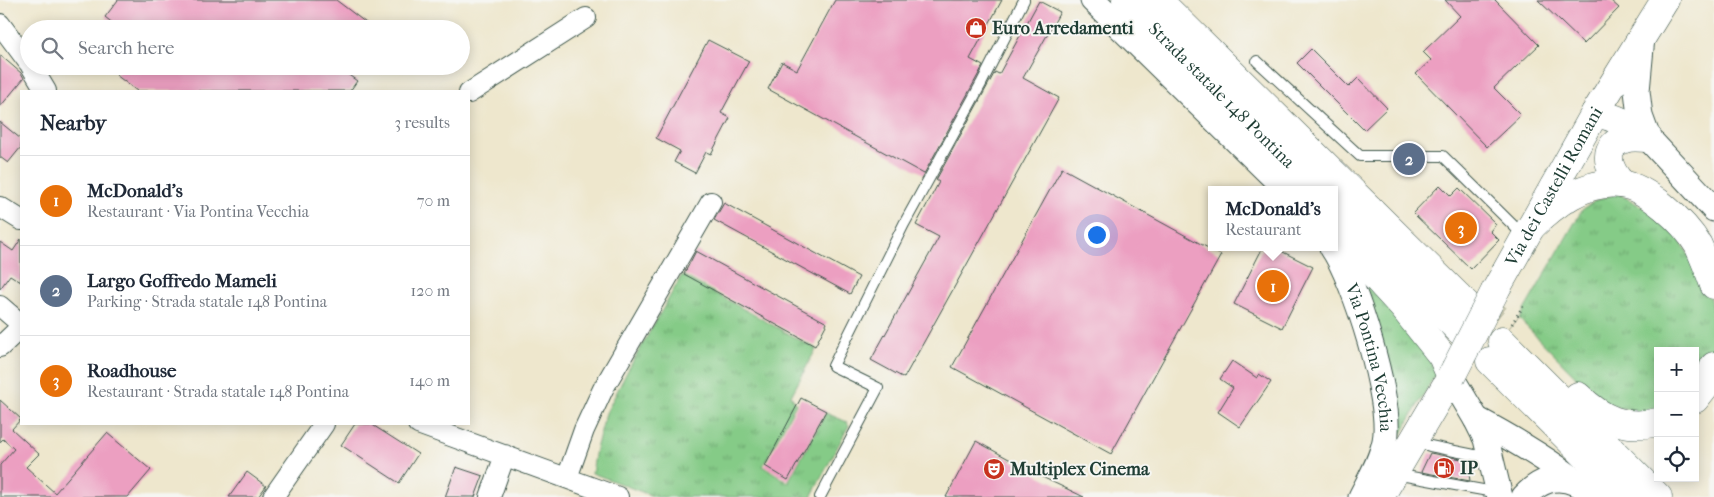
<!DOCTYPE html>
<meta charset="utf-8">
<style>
body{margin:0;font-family:"IM FELL French Canon",serif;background:#f6f6f7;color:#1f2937}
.controls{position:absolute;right:15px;bottom:15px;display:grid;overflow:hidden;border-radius:0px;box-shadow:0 2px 12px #0003}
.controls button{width:45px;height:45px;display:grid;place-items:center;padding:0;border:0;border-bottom:1px solid #e0e1e3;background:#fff;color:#1f2937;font:25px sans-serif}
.you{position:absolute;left:1096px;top:234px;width:18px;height:18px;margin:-12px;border:4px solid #fff;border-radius:50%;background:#1a73e8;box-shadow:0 0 0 8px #1a73e833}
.badge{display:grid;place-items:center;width:32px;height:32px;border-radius:50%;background:#c8321e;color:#fff;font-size:16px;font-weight:700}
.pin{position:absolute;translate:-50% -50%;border:2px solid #fff;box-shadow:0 1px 5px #0006}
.popup{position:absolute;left:1208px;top:186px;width:130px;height:65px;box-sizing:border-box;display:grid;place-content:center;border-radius:0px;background:#fff;filter:drop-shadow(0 1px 4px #0005);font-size:16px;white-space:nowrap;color:#747a83}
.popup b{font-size:19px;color:#1f2937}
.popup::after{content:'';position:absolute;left:50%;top:100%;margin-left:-10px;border:10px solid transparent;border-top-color:#fff}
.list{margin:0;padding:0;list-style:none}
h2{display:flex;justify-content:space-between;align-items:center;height:65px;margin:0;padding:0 20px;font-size:21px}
h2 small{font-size:16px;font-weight:400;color:#747a83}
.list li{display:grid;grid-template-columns:32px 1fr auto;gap:15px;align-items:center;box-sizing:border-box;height:90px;padding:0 20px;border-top:1px solid #e0e1e3}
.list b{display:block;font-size:19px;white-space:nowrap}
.list p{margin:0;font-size:16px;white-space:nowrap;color:#747a83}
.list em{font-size:16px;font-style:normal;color:#747a83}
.icon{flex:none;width:28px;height:28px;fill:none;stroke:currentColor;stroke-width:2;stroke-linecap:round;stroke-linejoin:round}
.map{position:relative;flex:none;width:1714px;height:497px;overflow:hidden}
.search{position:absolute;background:#fff;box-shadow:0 2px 12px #0003;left:20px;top:20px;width:450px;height:55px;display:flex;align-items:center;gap:12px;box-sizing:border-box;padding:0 18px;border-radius:28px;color:#747a83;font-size:19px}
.panel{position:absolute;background:#fff;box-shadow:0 2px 12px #0003;left:20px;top:90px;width:450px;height:335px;border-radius:0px}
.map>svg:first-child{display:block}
.grass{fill:url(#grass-tufts);stroke:#52845e}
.building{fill:#ec9fc1}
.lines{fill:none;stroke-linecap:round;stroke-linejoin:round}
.trunk-tunnel{stroke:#c5c5ae;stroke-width:28;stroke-dasharray:28 14;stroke-linecap:butt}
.service-casing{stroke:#3e564b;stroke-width:12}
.minor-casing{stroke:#3e564b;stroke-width:22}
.tertiary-casing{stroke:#3e564b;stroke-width:27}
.secondary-casing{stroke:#3e564b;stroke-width:29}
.trunk-casing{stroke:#3e564b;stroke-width:29}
.path{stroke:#3e564b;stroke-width:3;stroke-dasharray:1 4;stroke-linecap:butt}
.service{stroke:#fff;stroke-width:10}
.minor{stroke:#fff;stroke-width:20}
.tertiary{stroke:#fff;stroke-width:25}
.secondary{stroke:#fff;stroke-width:28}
.trunk{stroke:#fff;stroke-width:28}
.secondary-bridge-casing{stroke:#3e564b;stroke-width:29;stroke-linecap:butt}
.secondary-bridge{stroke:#fff;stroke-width:28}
.labels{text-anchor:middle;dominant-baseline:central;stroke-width:4;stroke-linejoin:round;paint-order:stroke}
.poi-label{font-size:18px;font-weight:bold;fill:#1f3d34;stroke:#f6f6f2;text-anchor:start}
.street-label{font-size:18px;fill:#1f3d34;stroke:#f6f6f2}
</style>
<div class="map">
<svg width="1714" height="497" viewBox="0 0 1714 497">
<defs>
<pattern id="grass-tufts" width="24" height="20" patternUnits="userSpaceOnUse" patternTransform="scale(1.25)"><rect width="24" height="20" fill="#85cb87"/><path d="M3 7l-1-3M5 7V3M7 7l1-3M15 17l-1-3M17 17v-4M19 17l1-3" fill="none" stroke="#6ca66f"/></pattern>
</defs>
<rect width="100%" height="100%" fill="#f6f6f2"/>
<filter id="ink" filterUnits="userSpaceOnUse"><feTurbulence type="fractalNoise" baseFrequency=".02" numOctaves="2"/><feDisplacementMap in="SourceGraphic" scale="10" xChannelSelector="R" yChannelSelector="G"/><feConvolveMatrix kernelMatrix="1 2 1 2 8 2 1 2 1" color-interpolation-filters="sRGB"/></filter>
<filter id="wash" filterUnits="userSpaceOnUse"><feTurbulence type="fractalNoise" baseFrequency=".0096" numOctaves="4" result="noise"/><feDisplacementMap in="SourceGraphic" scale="20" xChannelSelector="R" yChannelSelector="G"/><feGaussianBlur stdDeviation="1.12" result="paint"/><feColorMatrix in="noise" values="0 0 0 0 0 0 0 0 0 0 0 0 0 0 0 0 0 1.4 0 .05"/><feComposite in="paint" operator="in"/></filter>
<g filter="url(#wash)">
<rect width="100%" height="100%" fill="#eee7cd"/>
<path class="grass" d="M1617 193 1668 221 1708 286 1714 322 1713 352 1712 358 1695 389V351H1658V411L1636 413 1604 403 1593 394 1519 319 1582 210 1595 201Z
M1349 256 1384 294 1437 372 1391 452Z
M682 275 816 349 791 396 796 404 763 466 788 482 826 413 847 422 849 426 847 429 811 497H655L592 473 596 449 606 413 628 370Z"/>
<g id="blocks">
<path class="building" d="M118 0H336L374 29H120L105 17Z
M835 0H1002L970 59 983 66 924 174 768 89 782 62 797 70Z
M1445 0H1495L1539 45 1494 88 1521 115 1487 147 1416 74 1431 60 1423 52 1460 16Z
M1538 0H1610L1619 8 1584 44Z
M1039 1 1060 12 1023 78 1059 98 904 378 871 360 939 237 916 225 939 182 936 180 995 72 999 74Z
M708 40 749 61 721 113 730 118 711 154 706 152 695 173 674 162 680 151 656 138Z
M1311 49 1349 87 1358 78 1387 108 1364 130 1297 63Z
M0 55 21 73 24 78 0 107Z
M122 66H351L346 73 357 81 350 91H137L116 75Z
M0 122 21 139V147L8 163 0 157Z
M1062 168 1221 255 1111 454 952 367Z
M1440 185 1451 196 1459 188 1496 224 1490 231 1499 240 1471 269 1413 213Z
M724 203 859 277 850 294 714 220Z
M21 239V282L10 275 0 289V242L13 251Z
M1263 247H1273L1313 267 1282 328 1234 304Z
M696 251 827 323 815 346 684 274Z
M1232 361 1257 378 1259 374 1271 382 1240 427 1218 412 1233 388 1220 379Z
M801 398 826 411 788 480 765 466Z
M0 400 21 419 12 429 39 454 26 467 55 493 107 433 151 470 128 497H0V465L14 449 3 439 0 442Z
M355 424H371L418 454 399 483 341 445Z
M976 441 1040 476 1084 497H946Z
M1430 453 1467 460 1470 481 1421 472Z
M456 467 483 476 475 497H445Z
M247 472 266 486 258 497H229Z"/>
</g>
</g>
<g filter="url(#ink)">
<use href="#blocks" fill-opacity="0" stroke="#3e564b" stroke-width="1"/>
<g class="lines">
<path class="trunk-tunnel" d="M1476 301 1510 328"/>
<g class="service-casing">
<path id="service" d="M1257 61 1360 156H1443L1525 237
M1415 441 1430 446 1489 458
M1395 474 1499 493
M820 497 878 388 833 366 904 224 981 84 1024 0"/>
</g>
<g class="minor-casing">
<path id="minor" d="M0 24 29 63
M31 66 46 91
M469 93 586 18
M0 207 21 220
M0 306 21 324
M0 347 21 327
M418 424 618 497
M567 478 584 430 603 389 711 202
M273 497 324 424
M490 497 505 455"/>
</g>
<g class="tertiary-casing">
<g id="tertiary">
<path d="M1093 0 1287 190"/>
<path d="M1642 37 1637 91 1640 116 1648 138 1714 209"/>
<path id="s1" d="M1332 247C1355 280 1393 402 1385 441 1381 461 1370 479 1361 497"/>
<path d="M1451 377 1476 419 1486 439 1500 497"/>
<path d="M1476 419C1517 441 1560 466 1595 497"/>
<path d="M1524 497C1539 481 1555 474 1576 483"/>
</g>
</g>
<g class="secondary-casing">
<g id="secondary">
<path d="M1334 232 1403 307 1442 356 1451 377 1380 497"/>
<path id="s2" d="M1495 291 1595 113 1665 0"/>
</g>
</g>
<g class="trunk-casing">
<g id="trunk">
<path id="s3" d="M1126 0 1317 190"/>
<path d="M1158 0 1472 310"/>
<path d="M1595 113C1616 117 1632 125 1648 138"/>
<path d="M1622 184C1607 168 1600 144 1628 138 1635 137 1642 138 1648 138"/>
<path d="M1334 207 1460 331"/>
<path d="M1530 228C1554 204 1585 180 1621 184 1647 187 1685 223 1698 245 1704 258 1709 271 1714 285"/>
<path d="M1502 341 1658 497"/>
<path d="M1490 361 1627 497"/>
<path d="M1578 396C1602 419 1624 430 1658 422"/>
<path d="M1695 399 1706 385 1714 366"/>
</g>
</g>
<path class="path" d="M1512 324 1525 303"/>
<use href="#service" class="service"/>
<use href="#minor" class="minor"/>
<use href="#tertiary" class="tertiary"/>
<use href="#secondary" class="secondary"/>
<use href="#trunk" class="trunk"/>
<g class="secondary-bridge-casing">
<path id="secondary-bridge" d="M1451 377 1495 291"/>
</g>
<use href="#secondary-bridge" class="secondary-bridge"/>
</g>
</g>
<defs>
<g id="shop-disc" transform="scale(1.125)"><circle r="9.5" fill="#c8321e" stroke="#f6f6f2"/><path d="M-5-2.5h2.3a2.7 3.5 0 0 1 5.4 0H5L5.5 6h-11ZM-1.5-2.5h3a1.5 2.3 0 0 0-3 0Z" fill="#fff"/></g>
<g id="fuel-disc" transform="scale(1.125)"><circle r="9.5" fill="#c8321e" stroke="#f6f6f2"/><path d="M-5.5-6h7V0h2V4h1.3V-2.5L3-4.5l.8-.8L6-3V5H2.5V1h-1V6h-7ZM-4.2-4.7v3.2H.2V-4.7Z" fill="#fff"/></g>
<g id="theatre-disc" transform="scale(1.125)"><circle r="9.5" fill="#c8321e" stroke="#f6f6f2"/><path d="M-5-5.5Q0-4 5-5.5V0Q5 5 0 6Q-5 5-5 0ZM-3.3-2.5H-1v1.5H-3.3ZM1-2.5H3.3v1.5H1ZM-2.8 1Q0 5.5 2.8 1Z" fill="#fff"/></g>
</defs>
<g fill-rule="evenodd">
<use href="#shop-disc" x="976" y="28"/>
<use href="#fuel-disc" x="1444" y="468"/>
<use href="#theatre-disc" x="994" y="469"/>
</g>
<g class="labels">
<g class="poi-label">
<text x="992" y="28">Euro Arredamenti</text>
<text x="1460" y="468">IP</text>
<text x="1010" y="469">Multiplex Cinema</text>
</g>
<g class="street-label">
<text stroke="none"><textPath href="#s3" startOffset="135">Strada statale 148 Pontina</textPath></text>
<text stroke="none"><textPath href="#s2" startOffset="120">Via dei Castelli Romani</textPath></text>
<text stroke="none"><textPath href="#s1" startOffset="118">Via Pontina Vecchia</textPath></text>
</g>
</g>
</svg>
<div class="controls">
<button>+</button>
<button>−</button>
<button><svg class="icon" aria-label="locate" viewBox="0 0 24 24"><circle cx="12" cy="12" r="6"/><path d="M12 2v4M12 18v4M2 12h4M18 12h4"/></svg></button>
</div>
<div class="you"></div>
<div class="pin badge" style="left:1273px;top:286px;background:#e8710a">1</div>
<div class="popup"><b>McDonald's</b>Restaurant</div>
<div class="pin badge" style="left:1409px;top:159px;background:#5c6f8a">2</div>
<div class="pin badge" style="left:1461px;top:228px;background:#e8710a">3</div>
<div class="search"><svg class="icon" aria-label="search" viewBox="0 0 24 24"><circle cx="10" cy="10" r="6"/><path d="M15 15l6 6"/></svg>Search here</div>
<section class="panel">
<h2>Nearby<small>3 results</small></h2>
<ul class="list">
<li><span class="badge" style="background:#e8710a">1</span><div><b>McDonald's</b><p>Restaurant · Via Pontina Vecchia</p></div><em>70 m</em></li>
<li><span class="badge" style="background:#5c6f8a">2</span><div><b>Largo Goffredo Mameli</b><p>Parking · Strada statale 148 Pontina</p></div><em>120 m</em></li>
<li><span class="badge" style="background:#e8710a">3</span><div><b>Roadhouse</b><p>Restaurant · Strada statale 148 Pontina</p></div><em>140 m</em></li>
</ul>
</section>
</div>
